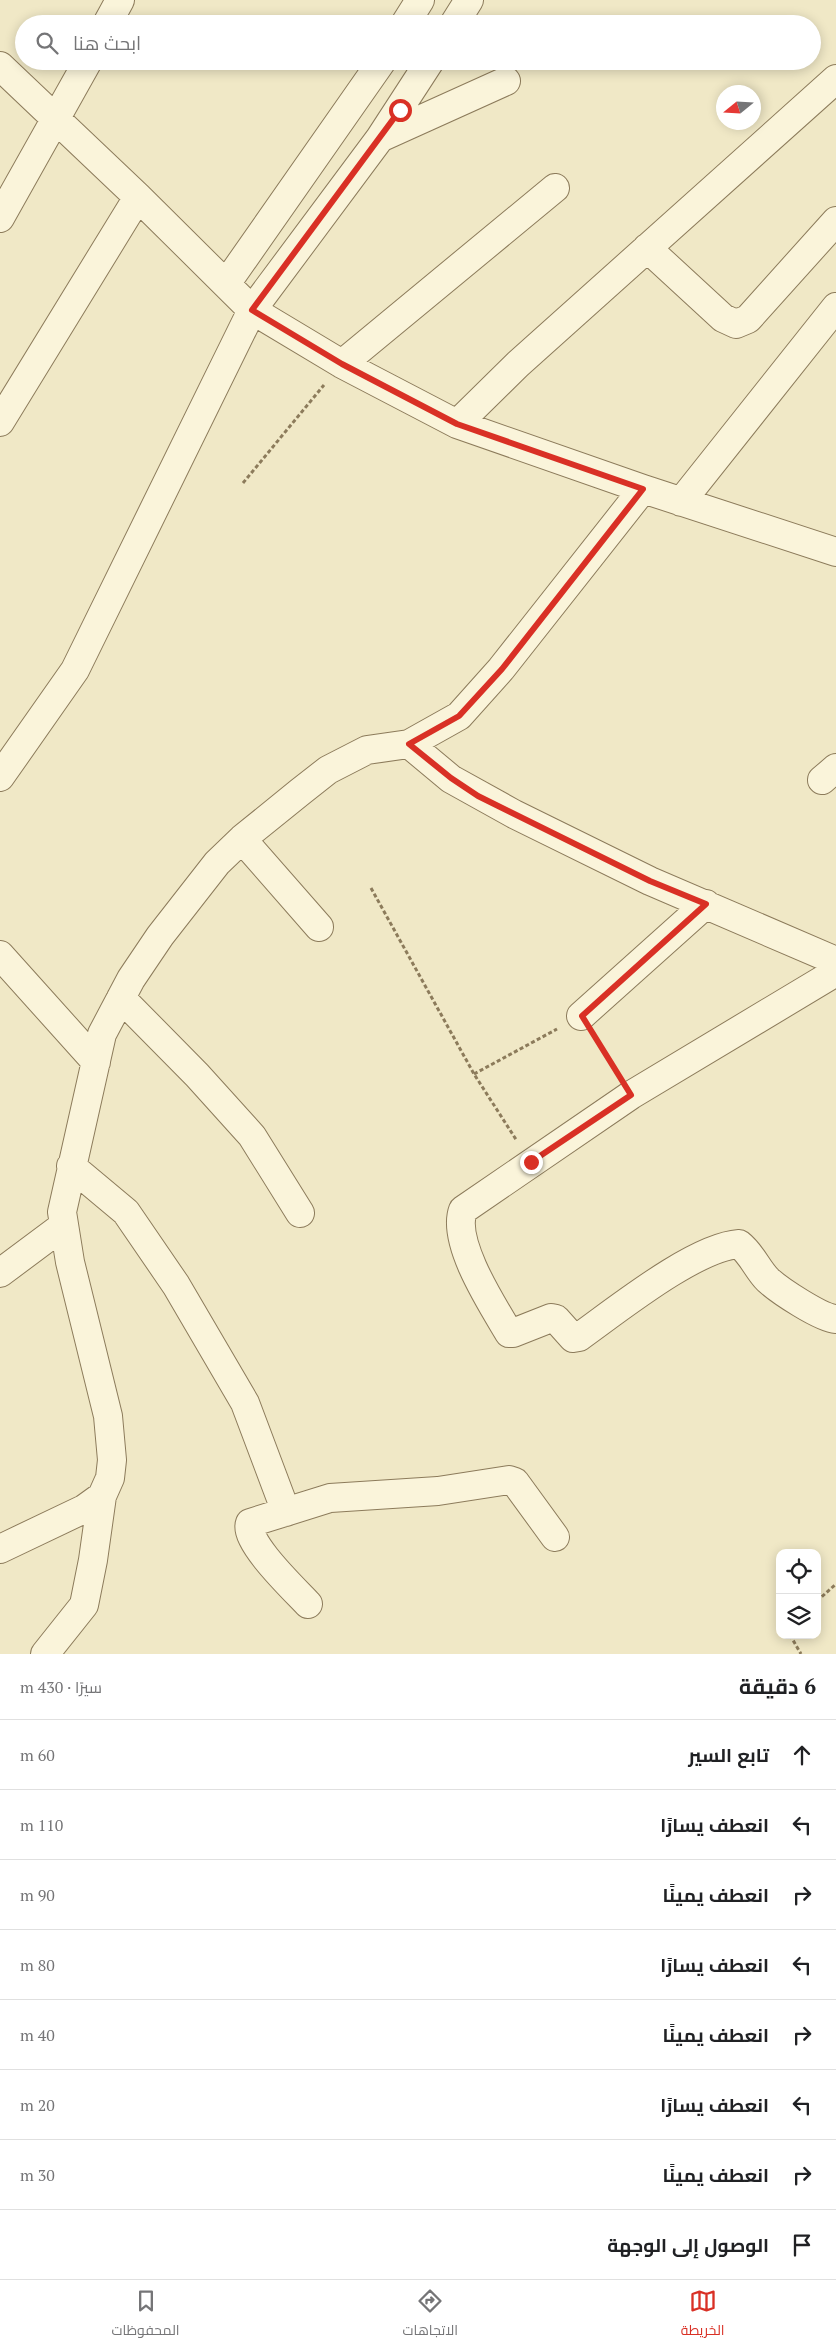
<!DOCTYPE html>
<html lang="ar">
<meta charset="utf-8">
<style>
body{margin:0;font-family:"PT Serif",Cairo,serif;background:#f6f6f6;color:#202124;direction:rtl}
.controls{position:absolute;right:15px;bottom:15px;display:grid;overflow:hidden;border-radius:10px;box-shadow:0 2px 12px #0003}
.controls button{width:45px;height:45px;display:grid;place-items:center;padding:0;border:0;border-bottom:1px solid #e0e0e0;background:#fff;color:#202124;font:25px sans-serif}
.compass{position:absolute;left:716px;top:85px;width:45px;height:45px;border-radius:50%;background:#fff;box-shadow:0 2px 12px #0003;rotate:252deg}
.stop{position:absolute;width:15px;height:15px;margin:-11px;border:4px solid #d93025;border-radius:50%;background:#fff}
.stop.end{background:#d93025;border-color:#fff;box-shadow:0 1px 5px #0008}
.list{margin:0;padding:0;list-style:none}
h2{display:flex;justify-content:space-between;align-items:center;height:65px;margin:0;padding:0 20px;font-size:21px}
h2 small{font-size:16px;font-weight:400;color:#757577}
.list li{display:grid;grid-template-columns:32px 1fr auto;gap:15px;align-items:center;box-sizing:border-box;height:70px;padding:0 20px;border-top:1px solid #e0e0e0}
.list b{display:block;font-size:19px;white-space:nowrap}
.list em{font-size:16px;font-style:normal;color:#757577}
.icon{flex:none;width:28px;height:28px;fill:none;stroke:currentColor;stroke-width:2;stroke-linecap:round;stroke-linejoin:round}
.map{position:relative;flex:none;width:836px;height:1654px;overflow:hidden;direction:ltr}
.search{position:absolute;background:#fff;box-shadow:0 2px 12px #0003;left:15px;right:15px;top:15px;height:55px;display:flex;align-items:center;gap:12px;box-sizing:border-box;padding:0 18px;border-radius:28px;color:#757577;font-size:19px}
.sheet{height:625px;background:#fff}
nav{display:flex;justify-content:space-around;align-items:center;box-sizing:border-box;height:70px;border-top:1px solid #e0e0e0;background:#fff;font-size:14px;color:#757577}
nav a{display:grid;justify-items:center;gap:2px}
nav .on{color:#d93025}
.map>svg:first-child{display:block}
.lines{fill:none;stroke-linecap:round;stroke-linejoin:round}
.street-casing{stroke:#8c7b5b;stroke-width:30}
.path{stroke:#8c7b5b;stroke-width:3;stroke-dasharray:4 2.5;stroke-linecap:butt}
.street{stroke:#faf4da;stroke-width:28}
.route{stroke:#d93025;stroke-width:6}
</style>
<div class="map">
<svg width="836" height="1654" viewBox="0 0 836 1654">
<rect width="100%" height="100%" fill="#f0e8c6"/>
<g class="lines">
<g class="street-casing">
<path id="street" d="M107 24 120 0
M405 24 420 0
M454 24 469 0
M0 66 138 197 252 310 342 364 457 424 643 489 836 552
M382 137 506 81
M0 218 88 61
M647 248 723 318 736 324 748 319 836 221
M226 284 382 61
M342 364 555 188
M0 422 138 197
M457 424 518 364 836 79
M681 502 836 307
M409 744 451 779 514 814 650 881 836 961
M0 777 75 670 252 310 380 138 430 61
M822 780 836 768
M242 839 319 927
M0 955 96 1062
M836 972 631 1095 463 1210C451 1242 493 1306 509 1333H513L551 1318 556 1319 573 1338 579 1337C617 1310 695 1247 739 1244 752 1254 757 1269 768 1280 780 1291 821 1318 836 1319
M121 998 197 1075 252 1136 300 1213
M581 1016 706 904
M71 1166 126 1212 176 1285 245 1403 286 1512
M0 1273 63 1226
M0 1549 84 1509 102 1496 110 1478 112 1460 108 1416 70 1262 62 1212 102 1034 131 979 160 936 217 863 242 839 300 792 328 770 367 750 409 744 459 716 501 669 643 489
M308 1604C295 1590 243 1541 250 1523L330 1498 438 1491 509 1480 515 1482 555 1537
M45 1654 84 1605 93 1560 102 1496"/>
</g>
<path class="path" d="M243 483 324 385
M371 888 474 1074 517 1141
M595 1038 617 1073
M474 1074 557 1029
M817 1601 836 1584
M790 1635 801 1654"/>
<use href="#street" class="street"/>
</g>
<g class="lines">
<path class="route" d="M400 110 252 310 342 364 457 424 643 489 502 669 459 716 409 744 451 778 478 796 650 881 706 904 582 1016 631 1095 531 1162"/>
</g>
</svg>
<div class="controls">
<button><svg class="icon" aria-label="locate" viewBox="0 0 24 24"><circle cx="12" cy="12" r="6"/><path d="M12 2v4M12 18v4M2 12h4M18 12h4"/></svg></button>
<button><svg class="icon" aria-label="layers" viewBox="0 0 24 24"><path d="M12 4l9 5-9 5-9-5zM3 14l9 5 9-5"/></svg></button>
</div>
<svg class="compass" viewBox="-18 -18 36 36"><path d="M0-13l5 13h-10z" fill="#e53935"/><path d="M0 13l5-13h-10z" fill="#757577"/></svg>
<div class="stop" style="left:400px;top:110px"></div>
<div class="stop end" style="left:531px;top:1162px"></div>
<div class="search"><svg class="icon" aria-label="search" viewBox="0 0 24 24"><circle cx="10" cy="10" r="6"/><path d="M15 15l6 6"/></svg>ابحث هنا</div>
</div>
<section class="sheet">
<h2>6 دقيقة<small>سيرًا · 430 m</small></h2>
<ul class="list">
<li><svg class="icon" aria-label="ahead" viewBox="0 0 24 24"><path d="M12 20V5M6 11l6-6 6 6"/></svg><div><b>تابع السير</b></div><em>60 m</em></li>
<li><svg class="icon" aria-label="left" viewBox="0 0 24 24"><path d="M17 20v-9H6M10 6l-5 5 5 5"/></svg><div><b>انعطف يسارًا</b></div><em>110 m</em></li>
<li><svg class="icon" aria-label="right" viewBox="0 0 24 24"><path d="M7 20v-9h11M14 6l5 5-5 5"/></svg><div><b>انعطف يمينًا</b></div><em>90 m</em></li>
<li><svg class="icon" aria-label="left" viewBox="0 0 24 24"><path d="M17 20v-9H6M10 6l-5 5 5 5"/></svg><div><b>انعطف يسارًا</b></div><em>80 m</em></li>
<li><svg class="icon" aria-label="right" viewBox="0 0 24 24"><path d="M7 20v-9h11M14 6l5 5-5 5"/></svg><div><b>انعطف يمينًا</b></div><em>40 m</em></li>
<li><svg class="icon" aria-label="left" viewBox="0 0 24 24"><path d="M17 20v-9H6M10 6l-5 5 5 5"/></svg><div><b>انعطف يسارًا</b></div><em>20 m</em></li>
<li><svg class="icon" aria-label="right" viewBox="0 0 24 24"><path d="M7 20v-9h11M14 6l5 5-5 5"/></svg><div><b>انعطف يمينًا</b></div><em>30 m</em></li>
<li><svg class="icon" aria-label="arrive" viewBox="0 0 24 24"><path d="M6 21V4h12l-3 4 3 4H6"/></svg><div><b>الوصول إلى الوجهة</b></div></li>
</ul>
</section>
<nav>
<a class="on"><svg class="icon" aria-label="map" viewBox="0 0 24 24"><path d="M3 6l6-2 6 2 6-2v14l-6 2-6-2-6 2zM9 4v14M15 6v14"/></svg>الخريطة</a>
<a><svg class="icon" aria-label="directions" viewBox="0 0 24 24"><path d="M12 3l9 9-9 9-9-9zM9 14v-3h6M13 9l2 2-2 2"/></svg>الاتجاهات</a>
<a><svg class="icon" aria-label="saved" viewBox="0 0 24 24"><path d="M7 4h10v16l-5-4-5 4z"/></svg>المحفوظات</a>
</nav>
